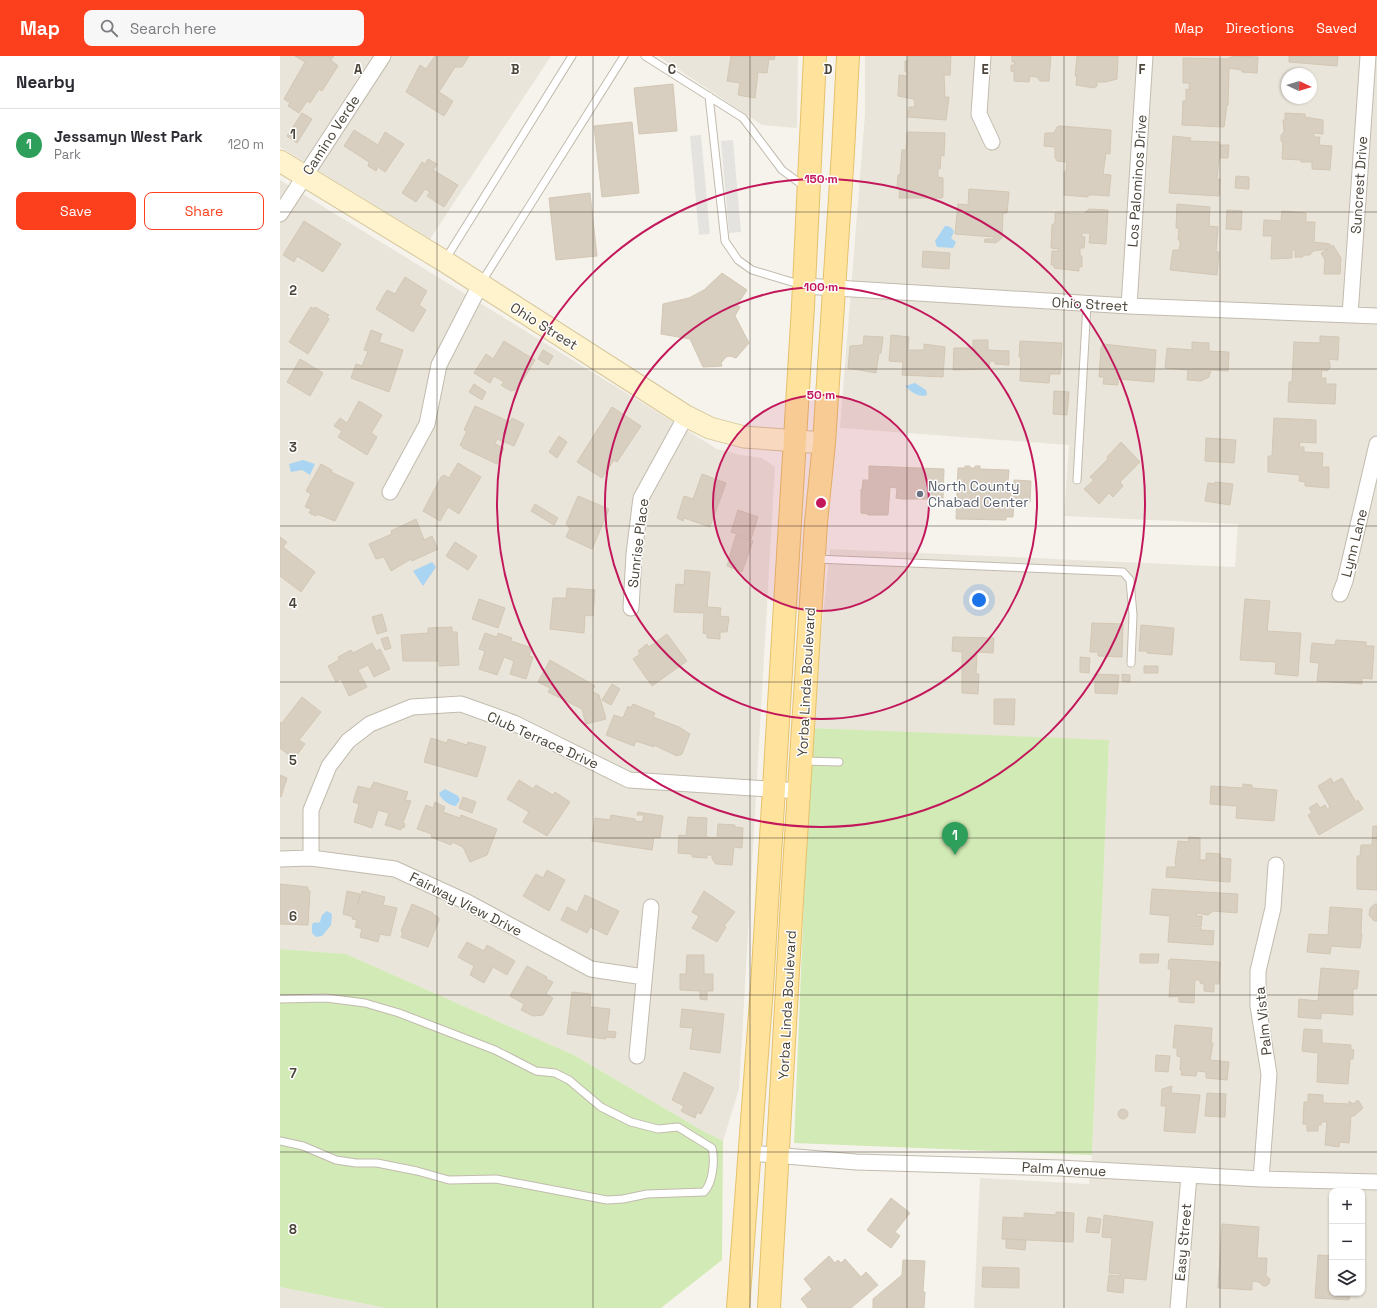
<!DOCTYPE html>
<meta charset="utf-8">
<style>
body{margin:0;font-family:"Space Grotesk",sans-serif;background:#f7f7f7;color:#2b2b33}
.controls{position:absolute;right:12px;bottom:12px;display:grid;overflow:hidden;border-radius:8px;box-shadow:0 1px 3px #0004}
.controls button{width:36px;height:36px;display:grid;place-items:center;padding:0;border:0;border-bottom:1px solid #e1e1e2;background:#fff;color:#2b2b33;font:20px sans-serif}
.compass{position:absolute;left:1001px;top:12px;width:36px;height:36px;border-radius:50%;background:#fff;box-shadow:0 1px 3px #0004;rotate:94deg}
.you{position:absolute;left:699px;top:544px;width:14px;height:14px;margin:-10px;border:3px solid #fff;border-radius:50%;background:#1a73e8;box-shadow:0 0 0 6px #1a73e833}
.badge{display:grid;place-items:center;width:26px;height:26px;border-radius:50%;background:#fc3f1d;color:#fff;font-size:13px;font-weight:700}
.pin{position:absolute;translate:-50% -33px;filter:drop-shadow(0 1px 2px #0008)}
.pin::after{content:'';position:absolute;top:21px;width:14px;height:12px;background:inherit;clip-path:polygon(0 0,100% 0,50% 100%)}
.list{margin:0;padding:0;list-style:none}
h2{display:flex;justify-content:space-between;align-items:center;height:52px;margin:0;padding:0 16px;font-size:17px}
h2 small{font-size:13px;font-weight:400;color:#7c7c81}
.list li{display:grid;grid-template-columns:26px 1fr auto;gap:12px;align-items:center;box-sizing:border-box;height:72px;padding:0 16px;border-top:1px solid #e1e1e2}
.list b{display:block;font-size:15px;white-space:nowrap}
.list p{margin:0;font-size:13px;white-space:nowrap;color:#7c7c81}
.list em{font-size:13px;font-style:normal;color:#7c7c81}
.actions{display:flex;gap:8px;padding:12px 16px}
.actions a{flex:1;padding:9px 0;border:1px solid #fc3f1d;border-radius:8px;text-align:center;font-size:14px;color:#fc3f1d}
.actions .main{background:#fc3f1d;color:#fff}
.icon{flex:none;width:22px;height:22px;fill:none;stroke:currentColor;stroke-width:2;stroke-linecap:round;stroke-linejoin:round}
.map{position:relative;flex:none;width:1097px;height:1252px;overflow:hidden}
header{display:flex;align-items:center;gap:24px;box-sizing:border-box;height:56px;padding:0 20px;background:#fc3f1d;color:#fff}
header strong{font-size:19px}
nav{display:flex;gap:22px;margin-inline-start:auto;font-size:14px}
.search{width:280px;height:36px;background:#f7f7f7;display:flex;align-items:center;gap:10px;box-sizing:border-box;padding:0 14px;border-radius:8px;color:#7c7c81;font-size:15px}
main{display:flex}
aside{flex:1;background:#fff}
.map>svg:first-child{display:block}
.residential{fill:#eae5da;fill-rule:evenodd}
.green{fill:#d2eab5}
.parking{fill:#e5e3e0}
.water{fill:#a9d4f2}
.building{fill:#d8cfc1;stroke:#d3c7b4}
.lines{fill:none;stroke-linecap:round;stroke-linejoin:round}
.lane-casing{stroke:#c2bbae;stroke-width:9}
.street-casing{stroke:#c2bbae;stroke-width:17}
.secondary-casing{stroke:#d6c79b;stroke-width:23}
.primary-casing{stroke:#e6c16a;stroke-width:24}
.lane{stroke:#fff;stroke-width:7}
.street{stroke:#fff;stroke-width:15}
.secondary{stroke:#fff3cd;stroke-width:21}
.primary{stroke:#ffe39c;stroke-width:22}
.grid{fill:none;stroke:#4b4439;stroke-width:1;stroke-opacity:0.55}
.ring{fill:none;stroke:#c2185b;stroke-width:2}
.worship-dot{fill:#6b7280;stroke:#fff;stroke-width:1.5}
.labels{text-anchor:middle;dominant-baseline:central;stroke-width:3;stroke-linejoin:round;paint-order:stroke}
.street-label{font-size:14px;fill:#4b4439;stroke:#fff}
.worship-label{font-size:14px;fill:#5b616d;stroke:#fff;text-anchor:start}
.grid-label{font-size:13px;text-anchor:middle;font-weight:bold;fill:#4b4439;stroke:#fff;stroke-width:3;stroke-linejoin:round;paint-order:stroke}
.centre{fill:#c2185b;stroke:#fff;stroke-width:2}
.ring-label{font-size:12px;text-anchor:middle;font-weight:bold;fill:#c2185b;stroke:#fff;stroke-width:3;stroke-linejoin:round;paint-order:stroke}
</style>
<header>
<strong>Map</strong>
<div class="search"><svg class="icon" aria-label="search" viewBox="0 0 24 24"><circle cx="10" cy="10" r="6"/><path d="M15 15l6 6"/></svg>Search here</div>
<nav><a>Map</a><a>Directions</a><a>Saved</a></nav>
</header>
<main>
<aside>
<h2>Nearby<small></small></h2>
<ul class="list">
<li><span class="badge" style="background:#2e9e5b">1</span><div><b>Jessamyn West Park</b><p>Park</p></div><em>120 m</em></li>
</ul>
<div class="actions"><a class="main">Save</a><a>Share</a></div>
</aside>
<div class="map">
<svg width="1097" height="1252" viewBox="0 0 1097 1252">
<rect width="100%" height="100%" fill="#f6f3ec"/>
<path class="residential" d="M0 0H271L150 183 0 91Z
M378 0H518L517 72 482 69Z
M585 0H1097V1252H694L700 1122 809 1128 812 1099 829 685 531 672 550 493 955 511 958 468 784 460 789 389 560 372 585 58ZM1007 18H1031V42H1007ZM1052 1135H1082V1237H1052Z
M0 124 437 393 461 399 482 402 495 411 459 1033 443 1085 423 1075 294 999 66 898 0 893Z
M0 1231 106 1252H0Z"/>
<path class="green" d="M531 672 829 684 812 1099 514 1087Z
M0 893 66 898 294 999 423 1075 443 1085 442 1204 381 1252H106L0 1231Z"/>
<path class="parking" d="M421 79 430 178 419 179 410 80Z
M453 84 461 176 449 177 441 85Z"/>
<path class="water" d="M665 170C669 170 672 171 674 176L671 182 676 186 673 192 657 191 655 185Z
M635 327 646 334 647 339C639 342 631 336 625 330Z
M23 404 35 408 30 419 22 414 11 416 9 408Z
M152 506 156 511 143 530 133 515Z
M165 733 178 740 180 744 176 750C170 750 160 743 159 737Z
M47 855 52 858 51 869 42 880 36 881 32 877V868L36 866 37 867 40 866 42 859Z"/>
<path class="building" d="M15 0H54L51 4 58 10 42 35 39 33 30 47 27 45 19 57 8 50 10 47 4 43 25 6Z
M155 0H189L182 11H175L159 36 173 45 164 60 126 36 140 9 146 13Z
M451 0H495L494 4 489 3 487 17 478 16 475 42 458 39 460 27 447 25Z
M628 0H671L670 19H664L665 41H669L666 64 628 61 629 51H635L634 43 618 40 619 19 627 20 628 16H625V5H628Z
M732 0H771L769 25H760L757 21 750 20 749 26 734 25V16L731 15V9H734L735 6H732Z
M838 0 837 23 826 26H817V30L814 32 796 29 797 20H795L797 0Z
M954 0 978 1 977 17 962 16V14L949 12 948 49H947L944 71 902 69 903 45H906V33L909 34V27H903V2L947 3Z
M1009 0H1058L1057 10 1009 6Z
M393 28 397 75 359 78 354 32Z
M22 57 32 63 17 87 7 80Z
M1005 57 1025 58V61L1043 64V78L1034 77V81H1040L1039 89 1052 90 1050 114 1032 113V106H1021V104L1002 103 1003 87 1001 85V79L1004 76 1003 64H1005Z
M352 66 359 137 322 141 314 70Z
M780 70 831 74 830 98 826 97 823 118 831 119 829 140 817 139H808V141L784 139V116H786L787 106 777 105 775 101V91L764 90 765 77H774L777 71Z
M74 74 98 89 105 76 124 88 105 116 98 111 96 115 88 110 89 106 64 90Z
M627 76 665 77 664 100 661 99 660 113 658 112V121L663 122V140L662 142H619L620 133H617L618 119H620L622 94H626Z
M893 80 911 82 910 85 939 86V89H949L948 102H939L937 123H940L939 140 889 137Z
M148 103 157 108 153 114 178 129 164 151 147 140 150 136 145 133 136 146 122 137 142 106 145 108Z
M956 120 969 121V133L955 132Z
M689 133 729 136 727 157H723L722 182 716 187 704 186 705 183H714V181L675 178 678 148 688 149Z
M310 137 317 200 276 204 269 142Z
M897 148 930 151 929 170 938 171 936 196H939L937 219 890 214 893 194H899L900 189V184H898L899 172H896Z
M809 153 828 154 826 188 809 187 810 177H803L801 180 805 181 804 192H800V200H802V211H799V215L774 212V209H771L772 195H778L779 193 771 192 772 169 775 167V157L803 158Z
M947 154 962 155 961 174 946 173Z
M1002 155 1026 157V166H1035L1034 186 1050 188 1051 191 1053 189 1061 202 1060 218H1044L1045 204 1041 197 1048 193 1033 195 1030 199H1023V201H1015V194H1012V202L991 203 992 180H983L984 164 1001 165Z
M24 165 61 188 43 216 17 200 14 206 3 199Z
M643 195 670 197 669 213 642 211Z
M442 217 467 234 457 249 460 251 455 260 469 287 456 302 450 300 446 301 441 307 442 310 423 311 410 283 381 278 383 248 409 242 424 234Z
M125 221 147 235 139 249 146 254 133 276 96 253 107 234 115 238Z
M31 251 34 253 35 251 49 259 47 261 49 263 28 298 9 286Z
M91 274 102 278 99 286 123 294 109 336 71 322 76 308 82 310 88 295 84 294Z
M611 279 629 281 628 294H644V288L665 291 663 321 622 319 623 306 609 305Z
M584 280 603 281 601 297H599L596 317 568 312 570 290 583 289Z
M1040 280 1059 281 1058 304 1048 303 1050 307V312L1047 315 1042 314 1041 322H1046V328H1056L1055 348 1008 346 1009 326H1012L1014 286 1040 287Z
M693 284H708V294L729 295V309L715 308V305H710L709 313 673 314 674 292H693Z
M224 285 255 304 240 329 235 334 231 335 221 329 224 326 214 320 210 327 194 317 206 298 213 303Z
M740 285 782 287 780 318H770L769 327 740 325 741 301H739Z
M912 286 929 287V295L949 296 948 315 931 314 929 321 921 325 907 324 908 314 885 312 887 292 912 294Z
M823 288 876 294 874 326 838 323V329L823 328 824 321H819L821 292Z
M263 294 273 300 268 309 258 303Z
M20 303 43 317 30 340 7 326Z
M194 328 206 336 202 344 189 336Z
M774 335 789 336 787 359 773 358Z
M79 345 102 359 91 377 97 381 87 399 58 381 62 375 54 370 60 362 67 367Z
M195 350 230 366 232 362 244 368 234 390 217 383 215 388 224 392 217 408 183 392V391L180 389 187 375 184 374Z
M332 351 361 370 337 406 334 404 322 422 297 406Z
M994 362 1036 364V387L1020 386 1019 391H1024V396L1043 397 1042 411H1049V432L1025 430V426L1019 425 1020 419 988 416V400H992Z
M279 380 287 386 277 402 269 396Z
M926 382 956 384 954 407 925 405Z
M841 386 860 406 840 426 843 430 833 441 829 437 819 448 804 433 814 424 810 421 828 403 827 401Z
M178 407 201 421 179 458 168 451 160 465 143 455 161 421 164 419 169 422Z
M41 408 52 414 51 416 74 427 55 465 37 458 36 460 29 457 31 453 25 451 31 438 26 435Z
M589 410 664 413 663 443H622L616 442 617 432 610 431 608 459H588V458L581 457V433L582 434 583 424H589Z
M685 410H690V412H695V410H700V413L729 414 727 437H733L734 424 751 425 750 446 734 445 733 461H726V464L676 463 678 412H685Z
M422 418 446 427 430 471 404 462 403 465 397 462 404 440 413 443Z
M935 426 953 428 950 449 925 445 928 427 935 428Z
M298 440 329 453 312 493 286 481 290 472 286 468Z
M255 448 278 462 274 469 251 455Z
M458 454 478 461 471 483 451 476Z
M136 463 144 484 152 480 158 493 132 505 131 503 111 515 104 501 96 503 89 488 112 478 111 475Z
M456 479 473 485 462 516 447 510Z
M0 481 7 486 3 491 35 516 21 536 0 520Z
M175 486 197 500 188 514 166 500Z
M405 514 430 516 427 551 441 552 440 560 449 561 447 576H440V583L427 582V578L423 577 424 557 394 556 396 528 404 529Z
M287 532 315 534 313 560 305 559 304 577 270 573 273 542H286Z
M199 543 225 552 218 572 192 563Z
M965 543 990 545 987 575 1021 577 1018 620 995 618 996 606 960 604Z
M102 558 107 575 97 578 92 561Z
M812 567 843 568 842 601 818 600V596H810Z
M861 569 894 572 892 599 867 597V595H859Z
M172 571V576H177L179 609 159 610V605H123L121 579 148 577V572Z
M205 577 217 581 218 577 232 582 231 585 252 592 249 600 253 601 246 623 230 618 234 605 224 601 217 619 199 613 205 595 199 593Z
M387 578 407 605 372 630 353 603 360 598 358 595 367 588 369 591Z
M108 581 111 592 105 594 101 583Z
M673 581 714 582 713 597 697 596 696 618H699L698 638 682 637V596L672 595Z
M1056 584 1086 586V590H1094L1092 623 1082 622V628L1037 625 1039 607 1030 606 1032 587 1055 589Z
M92 587 96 595 100 593 110 613 94 621 88 609 78 614 87 631 69 640 61 623 56 626 48 610 59 604 58 601 71 594 73 597Z
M800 601 810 602 809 617 800 616Z
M270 604 315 630 312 635 319 639 326 663 306 668 302 653 268 636 270 632 258 626Z
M864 610H878V617H864Z
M815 618 839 619 837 638 815 637Z
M842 618 850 619V626L842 625Z
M332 628 340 633 331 649 322 644Z
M22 641 41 656 19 684 25 688 14 703 0 692V666L2 667Z
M714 643H735L734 669 714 668Z
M353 648 375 657 373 661 399 671 410 678 402 698 397 700 374 689V691L356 685 354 690 326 679 334 659 343 662 348 650 351 652Z
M151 682 167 687 168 683 187 689 188 686 206 691 197 721 144 706Z
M0 719 7 722 1 741 0 740Z
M1051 722 1053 727 1062 722 1076 746 1078 744 1083 753 1039 779 1028 759 1032 757 1029 752 1037 747 1040 752 1045 749 1047 753 1050 751 1038 730Z
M239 724 253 733 256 729 273 739 275 736 290 746 267 780 243 766 249 756 227 743Z
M94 726 128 736 125 744 131 745 123 767 125 768 124 772 122 771 121 774 105 769 109 757 98 754 92 772 74 766 79 748 73 746 78 730 90 733Z
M963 728 972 729V732L997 734 994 765 956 762 957 750 930 748 931 730 963 732Z
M183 741 196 746 192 757 179 752Z
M155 746 165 751 163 756 180 762 181 759 217 773 207 799 190 806 183 791 172 786 171 789 151 781 152 778 137 773 146 749 153 752Z
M358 756 383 760 380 782 374 781 372 794 312 785 315 762 330 764 331 759 355 763V765L362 766 364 759H357Z
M408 761 427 762 426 781 437 782 438 768 455 769V771L463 772 462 792 454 791 452 809 436 808 432 803V799H427V802L412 801V798L398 797 399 779 406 780Z
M1093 770H1097V834L1077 833V800H1080L1081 789H1092Z
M909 781 920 782V804H926V797L940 798V802L951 803 950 826 886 821 887 811H896L895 807 898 785 908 786Z
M267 814 285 824 269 855 243 840 256 818 263 822Z
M0 828 28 831V834L30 835 28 869 0 868Z
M872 833 958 838 957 857 933 855 928 859 917 857 916 860H922L921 871 915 870 916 872H921V874L934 875 933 889 888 886 890 860 870 858Z
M67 835 80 838 78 848 82 835 105 841 103 849 117 852 110 880 100 878 98 886 80 881 82 873 75 871 77 864 72 863 73 861 63 858Z
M424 835 455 856 444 870 446 871 437 886 412 872 419 860 412 856Z
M305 839 339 855 327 879 310 871 307 877 281 864 287 851 297 856Z
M132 848 153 857 152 858 158 861 159 864 148 891 121 881 123 876 121 875Z
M1095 848H1097V865H1094L1089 859 1090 852Z
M1050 851 1082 853 1081 878H1082L1080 892 1051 890 1050 898 1027 896 1029 878 1048 879Z
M187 886 204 895 207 889 235 905 227 919 213 911 204 927 190 919 194 910 178 901Z
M860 898H879L878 907H860Z
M407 899H424V918H433V935H427V944L420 943V935L400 934V918H406Z
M891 903 940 906 939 928H934V936L924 935V928L920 927V924H915L914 947 899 946V940L889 941 891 913H888L889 904Z
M247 910 267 921 266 923 273 926 266 938 273 942 263 959 253 960 241 954 244 948 230 940Z
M1041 912 1079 915 1077 933H1073V959L1044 957 1041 958V963L1018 961 1019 943 1038 945Z
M292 936 311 938 310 951 330 953 327 975 336 976 335 982 326 981V983L287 978Z
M402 953 444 958 440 997 410 993 413 972 400 971Z
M895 969 932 972 931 987H933L930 1004 949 1006 947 1024 926 1022V1016L917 1015 916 1020 901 1019 902 1015 900 1014 901 1001 897 1000V992H893Z
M1024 973 1042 974V987L1071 989V993L1074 994 1073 1003H1070L1068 1028 1037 1026 1038 997 1022 995Z
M876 999 890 1000 888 1016 875 1015Z
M404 1016 434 1032 421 1058 417 1056 415 1062 401 1055 404 1050 392 1044Z
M892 1030 891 1037 920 1039 915 1077 884 1075 886 1050H881L882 1033Z
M927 1037 946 1038 945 1061 925 1060Z
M1028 1038 1043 1039V1047L1069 1048V1045L1073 1048 1078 1044 1083 1052 1074 1060H1071L1069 1087 1060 1086 1059 1091 1045 1089 1047 1066H1041V1069H1038V1075H1027V1068H1023L1024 1046H1028Z
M838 1058a5 5 0 1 1 10 0a5 5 0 1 1-10 0Z
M611 1142 630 1157 615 1176 620 1180 611 1192 587 1174Z
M776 1156 794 1157 793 1186 722 1183 723 1161 744 1162V1157L776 1159Z
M824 1159 873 1166 866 1224 844 1222 843 1237 827 1235 829 1219 840 1220V1218L829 1217 832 1182 822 1181Z
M808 1161 821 1163 819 1177 806 1176Z
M942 1168 979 1171 977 1202H987L986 1220 990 1223 989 1228 986 1230H983L979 1226 972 1225V1234L938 1232Z
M726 1183 746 1184 745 1194 726 1192Z
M1038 1199 1052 1200V1237H1070L1069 1244 1035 1242Z
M549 1200 555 1207 558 1204 561 1207 565 1203 581 1221 586 1216 598 1229 571 1252H528L521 1243 532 1233 524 1223Z
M623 1204 645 1205 643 1236H645L644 1252H593V1243L622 1219Z
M703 1211 739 1212V1232L702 1231Z"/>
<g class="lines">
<g class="lane-casing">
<path id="lane" d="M365 0 463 62 502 114 525 131
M429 40 445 185 458 204 472 214 522 229
M165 204 292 0
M201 227 344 0
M797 424 807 248
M536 503 843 516 850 524 853 559 851 607
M524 705 559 706
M0 943 46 942 85 947 119 957 215 994 256 1015 275 1017 289 1024 321 1051 351 1066 378 1073 398 1071 432 1092C435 1104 433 1127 424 1136L367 1138 343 1143 327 1144 216 1123 169 1124 137 1115 97 1107H76L56 1104 23 1090 0 1085"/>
</g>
<g class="street-casing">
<path id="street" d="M703 0 699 58 712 86
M0 158 103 0
M524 230 849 250 1097 260
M849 250 865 0
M1070 259 1088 0
M110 436 147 368 159 309 200 229
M1060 538 1065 525 1097 388
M351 552 354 498 361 442 406 360
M31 802V754L49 710 68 685 90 668 132 651 181 648 234 667 349 724 520 735
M0 803 31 802 115 813 187 846 311 913 364 921
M357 1000 371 851
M470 1097 576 1106 780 1112 981 1123 1097 1126
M981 1123 989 1018 978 950V915L993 852 996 809
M898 1252 909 1119"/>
</g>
<g class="secondary-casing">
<path id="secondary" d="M0 105 164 205 406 360 430 372 464 381 544 387"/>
</g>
<g class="primary-casing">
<path id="primary" d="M458 1252 482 931 523 250 535 0
M489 1252 512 844 536 467 544 387 563 96 568 0"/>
</g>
<use href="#lane" class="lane"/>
<use href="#street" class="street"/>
<use href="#secondary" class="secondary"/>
<use href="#primary" class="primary"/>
</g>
<path class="grid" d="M157 0V1252M313 0V1252M470 0V1252M627 0V1252M784 0V1252M940 0V1252M0 156H1097M0 313H1097M0 470H1097M0 626H1097M0 782H1097M0 939H1097M0 1096H1097"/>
<circle cx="541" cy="447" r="108" fill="#c2185b" fill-opacity=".12"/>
<g class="ring">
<circle cx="541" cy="447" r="108"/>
<circle cx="541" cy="447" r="216"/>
<circle cx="541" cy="447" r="324"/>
</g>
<circle class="worship-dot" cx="640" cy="438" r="4"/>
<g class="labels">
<g class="street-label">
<text transform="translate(51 79) rotate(-57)">Camino Verde</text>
<text transform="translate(857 125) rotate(-86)">Los Palominos Drive</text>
<text transform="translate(1079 129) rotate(-86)">Suncrest Drive</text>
<text transform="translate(810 248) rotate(3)">Ohio Street</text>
<text transform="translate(264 270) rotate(32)">Ohio Street</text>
<text transform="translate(358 487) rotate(-83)">Sunrise Place</text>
<text transform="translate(1074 487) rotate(-76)">Lynn Lane</text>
<text transform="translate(526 626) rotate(-87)">Yorba Linda Boulevard</text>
<text transform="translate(263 684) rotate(24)">Club Terrace Drive</text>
<text transform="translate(186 848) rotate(27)">Fairway View Drive</text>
<text transform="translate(507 949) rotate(-87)">Yorba Linda Boulevard</text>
<text transform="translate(983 965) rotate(-96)">Palm Vista</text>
<text transform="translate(784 1113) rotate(3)">Palm Avenue</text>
<text transform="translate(903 1186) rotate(-85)">Easy Street</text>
</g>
<g class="worship-label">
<text x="648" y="430">North County<tspan x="648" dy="16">Chabad Center</tspan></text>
</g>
</g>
<g class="grid-label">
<text x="78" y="18">A</text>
<text x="235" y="18">B</text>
<text x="392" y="18">C</text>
<text x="548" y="18">D</text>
<text x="705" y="18">E</text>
<text x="862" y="18">F</text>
<text x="13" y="83">1</text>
<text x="13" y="239">2</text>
<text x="13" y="396">3</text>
<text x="13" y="552">4</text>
<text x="13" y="709">5</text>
<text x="13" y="865">6</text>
<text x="13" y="1022">7</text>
<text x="13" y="1178">8</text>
</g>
<circle cx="541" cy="447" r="6" class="centre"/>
<g class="ring-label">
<text x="541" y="127">150 m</text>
<text x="541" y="235">100 m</text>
<text x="541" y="343">50 m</text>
</g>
</svg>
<div class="controls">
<button>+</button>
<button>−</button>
<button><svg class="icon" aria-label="layers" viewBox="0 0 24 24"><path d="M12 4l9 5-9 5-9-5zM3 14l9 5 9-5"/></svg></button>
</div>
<svg class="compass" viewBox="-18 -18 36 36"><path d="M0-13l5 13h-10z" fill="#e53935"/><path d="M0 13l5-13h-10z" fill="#7c7c81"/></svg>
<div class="you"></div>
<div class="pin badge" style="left:675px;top:799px;background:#2e9e5b">1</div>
</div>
</main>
